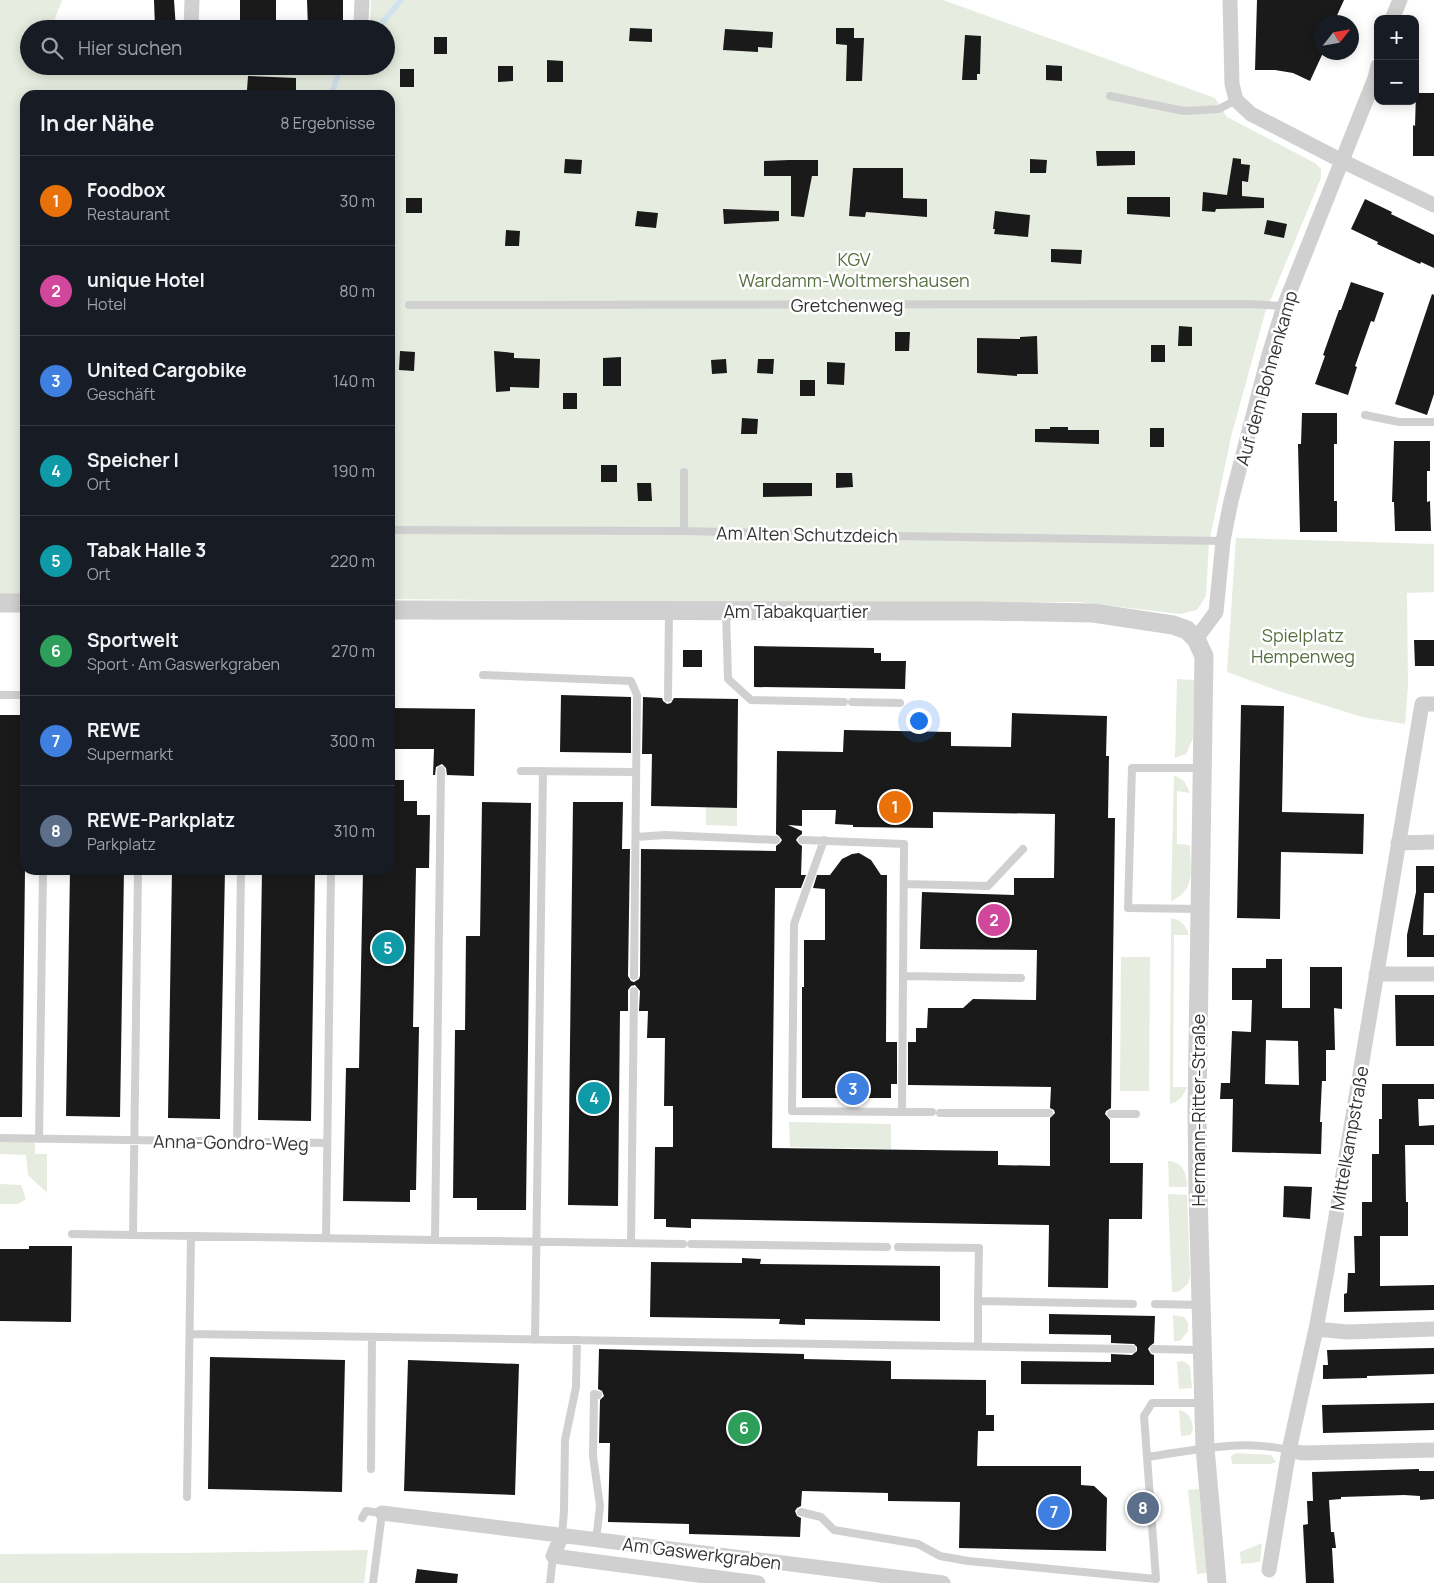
<!DOCTYPE html>
<html lang="de">
<meta charset="utf-8">
<style>
body{margin:0;font-family:Manrope,sans-serif;background:#20242c;color:#f1f3f6}
.controls{position:absolute;right:15px;top:15px;display:grid;overflow:hidden;border-radius:10px;box-shadow:0 2px 12px #0003}
.controls button{width:45px;height:45px;display:grid;place-items:center;padding:0;border:0;border-bottom:1px solid #363941;background:#171b24;color:#f1f3f6;font:25px sans-serif}
.compass{position:absolute;left:1314px;top:15px;width:45px;height:45px;border-radius:50%;background:#171b24;box-shadow:0 2px 12px #0003;rotate:59deg}
.you{position:absolute;left:918px;top:720px;width:18px;height:18px;margin:-12px;border:4px solid #fff;border-radius:50%;background:#1a73e8;box-shadow:0 0 0 8px #1a73e833}
.badge{display:grid;place-items:center;width:32px;height:32px;border-radius:50%;background:#e63946;color:#fff;font-size:16px;font-weight:700}
.pin{position:absolute;translate:-50% -50%;border:2px solid #fff;box-shadow:0 1px 5px #0006}
.list{margin:0;padding:0;list-style:none}
h2{display:flex;justify-content:space-between;align-items:center;height:65px;margin:0;padding:0 20px;font-size:21px}
h2 small{font-size:16px;font-weight:400;color:#9ea1a6}
.list li{display:grid;grid-template-columns:32px 1fr auto;gap:15px;align-items:center;box-sizing:border-box;height:90px;padding:0 20px;border-top:1px solid #363941}
.list b{display:block;font-size:19px;white-space:nowrap}
.list p{margin:0;font-size:16px;white-space:nowrap;color:#9ea1a6}
.list em{font-size:16px;font-style:normal;color:#9ea1a6}
.icon{flex:none;width:28px;height:28px;fill:none;stroke:currentColor;stroke-width:2;stroke-linecap:round;stroke-linejoin:round}
.map{position:relative;flex:none;width:1434px;height:1583px;overflow:hidden}
.search{position:absolute;background:#171b24;box-shadow:0 2px 12px #0003;left:20px;top:20px;width:375px;height:55px;display:flex;align-items:center;gap:12px;box-sizing:border-box;padding:0 18px;border-radius:28px;color:#9ea1a6;font-size:19px}
.panel{position:absolute;background:#171b24;box-shadow:0 2px 12px #0003;left:20px;top:90px;width:375px;height:785px;border-radius:15px}
.map>svg:first-child{display:block}
.green{fill:#e6ecdf}
.lines{fill:none;stroke-linecap:round;stroke-linejoin:round}
.stream{stroke:#cfe2ee;stroke-width:5.5}
.building{fill:#1a1a1a;fill-rule:evenodd}
.service{stroke:#d0d0d0;stroke-width:8}
.minor{stroke:#d0d0d0;stroke-width:15}
.tertiary{stroke:#d0d0d0;stroke-width:19}
.labels{text-anchor:middle;dominant-baseline:central;stroke-width:5;stroke-linejoin:round;paint-order:stroke}
.park-label{font-size:18px;fill:#56703f;stroke:#fff}
.street-label{font-size:18px;fill:#333;stroke:#fff}
</style>
<div class="map">
<svg width="1434" height="1583" viewBox="0 0 1434 1583">
<rect width="100%" height="100%" fill="#fff"/>
<path class="green" d="M0 0H62L51 29H29V66H386V29H361L370 20 371 0H943L1215 98 1227 117 1315 163 1321 169V178L1265 313 1231 437 1209 543 1206 596 1197 610 1180 614 1079 602H678L390 599V95H25V595H0Z
M1236 538 1434 544V592L1407 593 1408 686 1405 724 1362 717 1279 691 1227 672Z
M1177 679 1195 680 1193 738 1186 754 1175 758Z
M1174 775 1184 781 1190 793 1177 791V844L1190 845C1190 869 1197 890 1171 901Z
M706 807 737 808V826L706 825Z
M1171 918C1181 920 1186 925 1189 935H1174L1173 1087H1187C1183 1096 1179 1102 1170 1104Z
M1121 957H1150L1149 1091H1120Z
M789 1122 891 1124V1149L790 1147Z
M0 1138 35 1139V1154H47V1193L28 1175 26 1155 0 1154Z
M1168 1161C1184 1162 1187 1175 1187 1187H1169Z
M0 1184 21 1185 26 1199 18 1204H0Z
M1168 1194 1187 1195 1190 1276 1188 1284 1178 1292H1172Z
M1173 1315 1184 1317 1188 1323V1331L1180 1341H1174Z
M1183 1361 1190 1366 1192 1388 1179 1389 1177 1362Z
M1179 1410C1190 1413 1192 1419 1193 1430L1190 1435 1181 1436Z
M1236 1453 1271 1455 1276 1462 1271 1464H1232L1231 1456Z
M1199 1489 1207 1573 1197 1574 1188 1490Z
M1262 1543 1260 1562 1241 1564 1240 1552Z
M368 1550 364 1583H0V1554L187 1553Z"/>
<g class="lines">
<path class="stream" d="M377 29 401 0
M331 95 339 72 343 66"/>
</g>
<path class="building" d="M154 0H174L176 29H155Z
M240 0H276V29H240Z
M307 0H343V29H308Z
M1257 0H1344L1334 22H1322V55L1310 81 1293 73 1275 70H1255Z
M630 28 652 29V42L629 41Z
M836 28H854V38H864L862 81H846L847 45 836 44Z
M725 29 773 32 772 48 758 47V52L723 50Z
M965 35 981 36 980 74H977V80H962Z
M434 37H447V54H434Z
M547 60 563 61V82H547Z
M1046 65 1062 66V81L1046 80Z
M498 66H513V81L498 82Z
M400 69H414V87H400Z
M248 76 296 78V94H280V92L247 90Z
M1416 93H1434V156H1413V125L1415 126Z
M1096 151H1135V165L1097 166Z
M1233 158 1241 159V164L1250 165 1248 182 1242 181V196L1264 198V208L1216 209 1215 212 1202 211 1203 192 1227 195Z
M565 159 582 160 581 174 564 173Z
M1030 159 1047 160 1046 173H1030Z
M789 160H818V176H812L804 217 791 216V176H764V161Z
M853 168H903V198L927 199V217L866 212 865 217 849 216Z
M1127 197H1170V217L1127 214Z
M406 198H422V213H406Z
M1365 199 1392 212 1391 214 1434 235V268L1421 262 1420 264 1377 244 1378 242 1351 229Z
M723 209 779 211V221L724 224Z
M637 211 658 213 656 228 635 226Z
M995 211 1030 215 1028 237 994 234 995 229H993Z
M1267 220 1287 224 1284 238 1264 234Z
M506 230 520 231 519 246H505Z
M1051 249 1082 250 1081 264 1051 262Z
M1351 282 1384 293 1374 322 1371 321 1355 366 1357 367 1348 395 1315 384 1325 356 1323 355 1339 310H1341Z
M1432 294 1434 295V394L1427 415 1395 404Z
M1179 326 1192 327V346H1178Z
M895 332H910L909 351H895Z
M1037 336 1038 374H1017V376L977 373V338L1020 339V337Z
M1151 345H1165V362H1151Z
M400 351 415 352 414 371 399 370Z
M494 351 514 353V358L540 359 539 388 510 387V391L496 392Z
M621 357V386H603V358Z
M726 359 727 373 712 374 711 360Z
M758 359H774L773 374 757 373Z
M827 362 845 363 844 385 827 384Z
M800 380H815V396H800Z
M563 393H577V409H563Z
M1302 413H1337V444H1334V501H1337V532H1300L1298 444H1301Z
M742 418 758 419 757 434H741Z
M1050 427H1068V430H1099V444L1035 442V429H1050Z
M1150 428H1164V447H1150Z
M1394 441H1430V471H1427V502L1430 501 1431 531H1395L1394 502H1392Z
M601 465H617V482H601Z
M836 473H852L853 487 836 488Z
M637 483H651L652 501H638Z
M763 483H812V496L763 497Z
M1414 640H1434V666H1415Z
M754 646 874 648V653H881V661H906L905 689 754 687Z
M683 650H702V667H683Z
M561 695 631 697V753L560 752Z
M643 697 662 698 663 701 667 704 671 703 674 698 738 699 737 808 651 806 652 754H642Z
M1241 705 1284 706 1282 812 1364 814 1363 854 1281 852 1280 919 1237 918Z
M390 708 475 709 474 776 447 775 446 768 442 764 436 767 435 775H433L434 749H390Z
M1012 713 1107 716 1106 756H1109L1108 818H1115L1111 1108 1106 1111 1105 1114 1110 1120V1163H1143L1142 1219H1109L1108 1288 1048 1287 1049 1225 691 1219V1228L666 1227V1219H654L655 1147H673V1106H664L665 1038H647L648 1011H639L640 991 635 985 631 986 628 990V1011H620L618 1206 568 1205 573 802H623L622 849H630L628 976 631 981 634 982 639 979 640 976 641 849 776 851V846L780 843 782 840 779 836 776 834 777 751 843 752 844 730 951 732V746L1011 747ZM802 810H836L835 824 853 825V827L933 828V812L1055 814 1054 878H1014V895L922 892 920 949 1037 950 1036 1000 973 999 963 1008H928L927 1028H916V1042H908V1085L1051 1087 1050 1108 1054 1110 1055 1113 1050 1118V1166L998 1165V1151L772 1148 775 888H801L806 875H801L802 846 799 844 796 840 798 837 802 834V831L788 825 802 826Z
M0 715H25V870L22 1117H0Z
M390 780H404V801H417V815H430L429 868H416L413 1027H419L416 1190H410V1202L343 1201 346 1068H359L363 870H390Z
M482 802 531 803 526 1210H477V1198H453L455 1030H465L466 936H480Z
M859 853 871 860 881 875H887L886 1042H897V1084H891V1098H802V987H804V940H825V889L813 888 817 875H830L842 859 852 854Z
M1416 866H1434V893H1424L1423 935H1434V957H1407V935L1416 892Z
M70 870H124L120 1117 66 1116Z
M172 870H225L220 1119 168 1118Z
M262 870H315L311 1121 258 1120Z
M1266 959H1282V1008H1310V967H1342V1009L1334 1008 1335 1050H1326V1081H1322L1320 1122H1322L1321 1154 1232 1152 1233 1099H1220L1221 1083H1230L1232 1031 1251 1032 1252 1000H1232V968H1266ZM1266 1040 1298 1041 1299 1085 1265 1084Z
M1395 995H1434V1046H1396Z
M1382 1084H1434V1099H1418L1419 1126 1434 1125V1145H1405L1406 1202H1408V1236H1380V1286L1434 1285V1310L1344 1312V1294L1347 1293 1348 1273H1355L1354 1236H1362V1202H1372V1154H1379V1119H1382Z
M1284 1186 1312 1187 1310 1219 1283 1217Z
M29 1246H72L71 1322 0 1321V1249H29Z
M742 1258 761 1259 760 1264 940 1266V1321L805 1319V1325L779 1324 780 1319 650 1317 651 1262 742 1263Z
M1049 1314 1155 1316 1154 1343 1150 1346 1148 1349 1151 1354 1154 1355V1385L1021 1384V1361L1111 1362V1354L1132 1355 1137 1351V1347L1134 1344 1111 1343V1335L1049 1334Z
M1434 1348V1374L1367 1376V1378L1323 1379V1365H1328L1327 1350Z
M599 1349 804 1354V1359L891 1361V1379L986 1380V1415H994V1431H978L977 1466H1081V1485L1094 1486 1107 1498 1106 1551 959 1548 960 1502 888 1501V1493L802 1491 801 1506 797 1508 795 1511 797 1516 801 1518 800 1537 689 1534V1524L608 1522 610 1443H599L600 1400 604 1396 602 1391 598 1389Z
M210 1357 345 1360 342 1492 208 1489Z
M408 1360 519 1364 515 1495 404 1491Z
M1434 1403V1430L1323 1433 1322 1405Z
M1419 1469V1471H1434V1499L1420 1500V1496L1404 1495 1341 1497V1499L1329 1500 1331 1532H1334L1336 1548H1332L1334 1583H1306L1303 1525 1308 1524 1307 1501H1313L1312 1472Z
M417 1569 458 1574 457 1583H415Z"/>
<g class="lines">
<path class="service" d="M1110 96 1184 111 1219 109 1236 100
M409 305 1248 304 1284 306
M1365 415 1399 422H1434
M684 472V531
M390 530 684 531 895 536 1223 541
M726 611 728 679 751 700 844 702
M483 675 631 681 637 695 634 976
M0 695H25
M668 698 669 611
M852 702 900 703
M521 771 636 772
M636 837 665 835 776 840
M802 840 904 844 902 1112 792 1111 794 924 824 840
M904 884 988 886 1023 849
M1200 909 1128 908 1132 768H1201
M903 976 1021 978
M902 1112H932
M940 1113H1049
M1111 1114H1136
M0 1138 327 1143
M39 1139 43 870
M237 1142 241 870
M72 1234 683 1244
M133 1235 138 870
M326 1238 331 870
M435 1240 441 770
M631 1243 634 991
M691 1244 887 1247
M898 1247 979 1248 978 1301 1133 1304
M1155 1304 1200 1305
M190 1334 1132 1349
M535 1340 543 771
M978 1346V1301
M1154 1349 1202 1350
M1148 1457C1194 1450 1242 1439 1289 1450
M371 1469 372 1337
M187 1497 191 1236
M801 1512 821 1517 834 1530 918 1544 940 1556 968 1561 1156 1579 1144 1416 1152 1403H1204
M362 1518 366 1511 382 1513 373 1583
M562 1535 564 1511 565 1440 576 1387 577 1340
M596 1540 600 1506 593 1456 594 1394 598 1395
M550 1583 553 1556"/>
<path class="minor" d="M1230 0 1232 84 1236 100 1251 114 1342 161 1434 205
M1392 19 1400 0
M361 22 362 0
M191 29 192 0
M1196 639 1216 612 1223 541 1231 501 1268 358 1284 306 1375 78 1378 66
M1398 843 1434 842
M1376 974H1434
M1316 1329 1347 1332 1434 1329
M1289 1450 1302 1453 1434 1450
M382 1513 943 1583
M562 1535 553 1556 758 1583
M1269 1570 1289 1450 1316 1329 1327 1270 1422 704H1434"/>
<path class="tertiary" d="M0 603H25
M390 610 983 611 1093 613 1173 625 1187 630 1196 639 1204 656 1197 1109 1198 1191 1205 1448 1217 1583"/>
</g>
<g class="labels">
<g class="park-label">
<text x="854" y="259">KGV<tspan x="854" dy="21">Wardamm-Woltmershausen</tspan></text>
<text x="1303" y="635">Spielplatz<tspan x="1303" dy="21">Hempenweg</tspan></text>
</g>
<g class="street-label">
<text x="847" y="305">Gretchenweg</text>
<text transform="translate(1266 378) rotate(-74)">Auf dem Bohnenkamp</text>
<text transform="translate(807 534) rotate(1)">Am Alten Schutzdeich</text>
<text x="796" y="611">Am Tabakquartier</text>
<text transform="translate(1198 1110) rotate(-90)">Hermann-Ritter-Straße</text>
<text transform="translate(1349 1138) rotate(-80)">Mittelkampstraße</text>
<text transform="translate(231 1142) rotate(1)">Anna-Gondro-Weg</text>
<text transform="translate(702 1553) rotate(7)">Am Gaswerkgraben</text>
</g>
</g>
</svg>
<div class="controls">
<button>+</button>
<button>−</button>
</div>
<svg class="compass" viewBox="-18 -18 36 36"><path d="M0-13l5 13h-10z" fill="#e53935"/><path d="M0 13l5-13h-10z" fill="#9ea1a6"/></svg>
<div class="you"></div>
<div class="pin badge" style="left:895px;top:807px;background:#e8710a">1</div>
<div class="pin badge" style="left:994px;top:920px;background:#d1479c">2</div>
<div class="pin badge" style="left:853px;top:1089px;background:#3f7fe0">3</div>
<div class="pin badge" style="left:594px;top:1098px;background:#0f9aa8">4</div>
<div class="pin badge" style="left:388px;top:948px;background:#0f9aa8">5</div>
<div class="pin badge" style="left:744px;top:1428px;background:#2e9e5b">6</div>
<div class="pin badge" style="left:1054px;top:1512px;background:#3f7fe0">7</div>
<div class="pin badge" style="left:1143px;top:1508px;background:#5c6f8a">8</div>
<div class="search"><svg class="icon" aria-label="search" viewBox="0 0 24 24"><circle cx="10" cy="10" r="6"/><path d="M15 15l6 6"/></svg>Hier suchen</div>
<section class="panel">
<h2>In der Nähe<small>8 Ergebnisse</small></h2>
<ul class="list">
<li><span class="badge" style="background:#e8710a">1</span><div><b>Foodbox</b><p>Restaurant</p></div><em>30 m</em></li>
<li><span class="badge" style="background:#d1479c">2</span><div><b>unique Hotel</b><p>Hotel</p></div><em>80 m</em></li>
<li><span class="badge" style="background:#3f7fe0">3</span><div><b>United Cargobike</b><p>Geschäft</p></div><em>140 m</em></li>
<li><span class="badge" style="background:#0f9aa8">4</span><div><b>Speicher I</b><p>Ort</p></div><em>190 m</em></li>
<li><span class="badge" style="background:#0f9aa8">5</span><div><b>Tabak Halle 3</b><p>Ort</p></div><em>220 m</em></li>
<li><span class="badge" style="background:#2e9e5b">6</span><div><b>Sportwelt</b><p>Sport · Am Gaswerkgraben</p></div><em>270 m</em></li>
<li><span class="badge" style="background:#3f7fe0">7</span><div><b>REWE</b><p>Supermarkt</p></div><em>300 m</em></li>
<li><span class="badge" style="background:#5c6f8a">8</span><div><b>REWE-Parkplatz</b><p>Parkplatz</p></div><em>310 m</em></li>
</ul>
</section>
</div>
